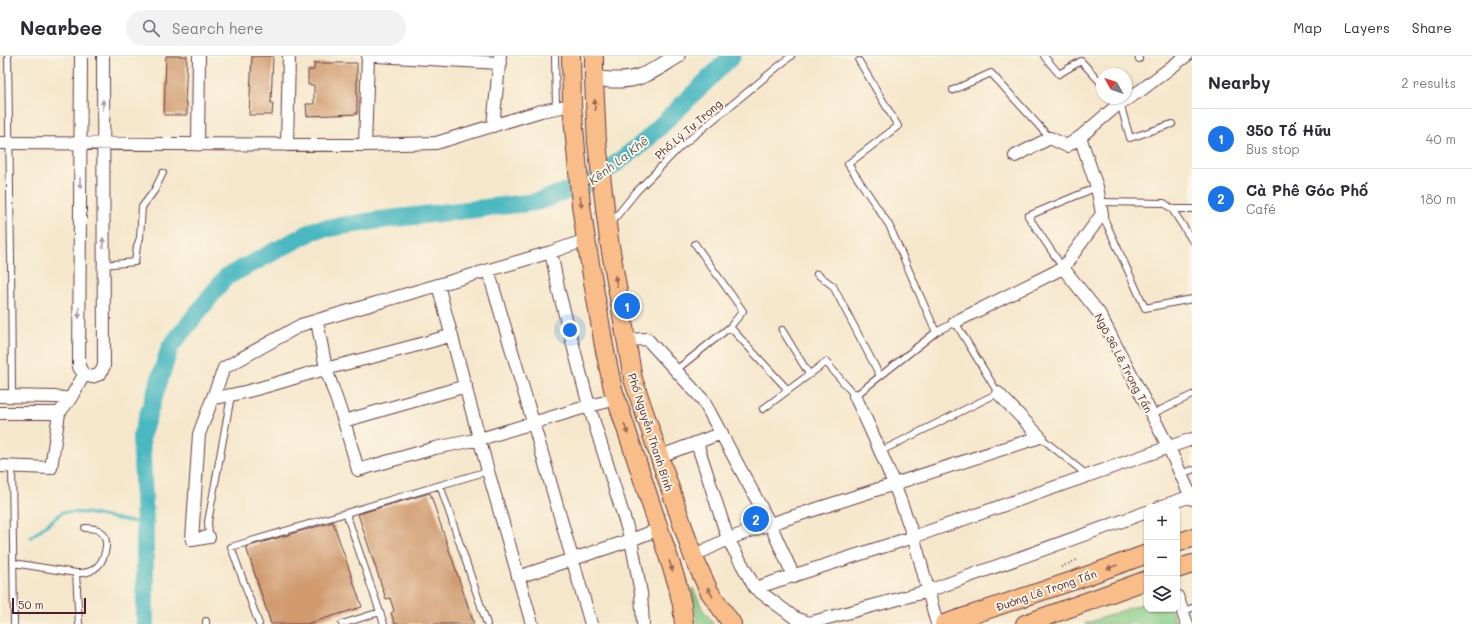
<!DOCTYPE html>
<meta charset="utf-8">
<style>
body{margin:0;font-family:Mali,sans-serif;background:#f2f2f3;color:#2b2b33}
.controls{position:absolute;right:12px;bottom:12px;display:grid;overflow:hidden;border-radius:8px;box-shadow:0 1px 3px #0004}
.controls button{width:36px;height:36px;display:grid;place-items:center;padding:0;border:0;border-bottom:1px solid #e1e1e2;background:#fff;color:#2b2b33;font:20px sans-serif}
.compass{position:absolute;left:1096px;top:12px;width:36px;height:36px;border-radius:50%;background:#fff;box-shadow:0 1px 3px #0004;rotate:310deg}
.scale{position:absolute;left:12px;bottom:10px;width:74px;box-sizing:border-box;padding-left:4px;border:2px solid #4a1f2b;border-top:0;font-size:11px;line-height:14px;white-space:nowrap;color:#4a1f2b;-webkit-text-stroke:3px #fcf5e5;paint-order:stroke}
.you{position:absolute;left:570px;top:274px;width:14px;height:14px;margin:-10px;border:3px solid #fff;border-radius:50%;background:#1a73e8;box-shadow:0 0 0 6px #1a73e833}
.badge{display:grid;place-items:center;width:26px;height:26px;border-radius:50%;background:#1a73e8;color:#fff;font-size:13px;font-weight:700}
.pin{position:absolute;translate:-50% -50%;border:2px solid #fff;box-shadow:0 1px 4px #0006}
.list{margin:0;padding:0;list-style:none}
h2{display:flex;justify-content:space-between;align-items:center;height:52px;margin:0;padding:0 16px;font-size:17px}
h2 small{font-size:13px;font-weight:400;color:#7c7c81}
.list li{display:grid;grid-template-columns:26px 1fr auto;gap:12px;align-items:center;box-sizing:border-box;height:60px;padding:0 16px;border-top:1px solid #e1e1e2}
.list b{display:block;font-size:15px;white-space:nowrap}
.list p{margin:0;font-size:13px;white-space:nowrap;color:#7c7c81}
.list em{font-size:13px;font-style:normal;color:#7c7c81}
.icon{flex:none;width:22px;height:22px;fill:none;stroke:currentColor;stroke-width:2;stroke-linecap:round;stroke-linejoin:round}
.map{position:relative;flex:none;width:1192px;height:568px;overflow:hidden}
header{display:flex;align-items:center;gap:24px;box-sizing:border-box;height:56px;padding:0 20px;background:#fff;border-bottom:1px solid #e1e1e2}
header strong{font-size:19px}
nav{display:flex;gap:22px;margin-inline-start:auto;font-size:14px}
.search{width:280px;height:36px;background:#f2f2f3;display:flex;align-items:center;gap:10px;box-sizing:border-box;padding:0 14px;border-radius:22px;color:#7c7c81;font-size:15px}
main{display:flex}
aside{flex:1;background:#fff}
.map>svg:first-child{display:block}
.green{fill:#86cd88;stroke:#68765a}
.lines{fill:none;stroke-linecap:round;stroke-linejoin:round}
.stream{stroke:#49b8c1;stroke-width:3}
.river{stroke:#49b8c1;stroke-width:18}
.building{fill:#d09a6e}
.service-casing{stroke:#643d43;stroke-width:8}
.minor-casing{stroke:#643d43;stroke-width:14}
.tertiary-casing{stroke:#643d43;stroke-width:17}
.primary-casing{stroke:#643d43;stroke-width:20}
.path{stroke:#643d43;stroke-width:2;stroke-dasharray:1 3;stroke-linecap:butt}
.service{stroke:#fff;stroke-width:6}
.minor{stroke:#fff;stroke-width:12}
.tertiary{stroke:#fff;stroke-width:15}
.primary{stroke:#f8bd89;stroke-width:18}
.oneway{fill:#ae9aa0}
.oneway2{fill:#986655}
.labels{text-anchor:middle;dominant-baseline:central;stroke-width:4;stroke-linejoin:round;paint-order:stroke}
.street-label{font-size:11px;fill:#4a1f2b;stroke:#fcf5e5}
.water-label{font-size:12px;font-style:italic;fill:#4a5560;stroke:#fcf5e5}
</style>
<header>
<strong>Nearbee</strong>
<div class="search"><svg class="icon" aria-label="search" viewBox="0 0 24 24"><circle cx="10" cy="10" r="6"/><path d="M15 15l6 6"/></svg>Search here</div>
<nav><a>Map</a><a>Layers</a><a>Share</a></nav>
</header>
<main>
<div class="map">
<svg width="1192" height="568" viewBox="0 0 1192 568">
<rect width="100%" height="100%" fill="#fcf5e5"/>
<filter id="ink" filterUnits="userSpaceOnUse"><feTurbulence type="fractalNoise" baseFrequency=".025" numOctaves="2"/><feDisplacementMap in="SourceGraphic" scale="8" xChannelSelector="R" yChannelSelector="G"/><feConvolveMatrix kernelMatrix="1 2 1 2 8 2 1 2 1" color-interpolation-filters="sRGB"/></filter>
<filter id="wash" filterUnits="userSpaceOnUse"><feTurbulence type="fractalNoise" baseFrequency=".012" numOctaves="4" result="noise"/><feDisplacementMap in="SourceGraphic" scale="16" xChannelSelector="R" yChannelSelector="G"/><feGaussianBlur stdDeviation="0.9" result="paint"/><feColorMatrix in="noise" values="0 0 0 0 0 0 0 0 0 0 0 0 0 0 0 0 0 1.4 0 .05"/><feComposite in="paint" operator="in"/></filter>
<g filter="url(#wash)">
<rect width="100%" height="100%" fill="#f5e7cc"/>
<path class="green" d="M693 532 703 554 714 568H697L696 557 691 533Z
M1147 546V553H1171L1176 568H1084Z"/>
<g class="lines">
<path class="stream" d="M31 481 63 456 86 457 145 468"/>
<path class="river" d="M145 568V468L141 381 170 291 226 221 315 174 380 164 536 146 590 127 643 87 732 0"/>
</g>
<g id="blocks">
<path class="building" d="M166 0H187L185 47H187V59H164Z
M252 0H273L271 47H273L272 59H249Z
M314 7H357V58L307 60 306 48H314V29H308V14H314Z
M430 437 474 568H395L391 557 394 555 390 542 386 543 358 458Z
M333 466 362 551 307 568H271L246 491Z"/>
</g>
</g>
<g filter="url(#ink)">
<use href="#blocks" fill-opacity="0" stroke="#643d43" stroke-width="1"/>
<g class="lines">
<g class="service-casing">
<path id="service" d="M8 0 11 201 12 340
M555 0 556 52
M1044 0 1059 18 1081 5 1102 28
M1138 0 1139 3
M859 5 898 70 848 108 889 169 936 276
M953 34 991 17 1050 82
M1115 42 1120 47 1130 82 1172 68
M1100 146 1164 147 1172 153H1192
M1172 153 1192 184
M1102 158 1145 252 1192 243
M611 167 636 136 679 92 791 0
M695 188 743 255 730 271 788 334
M103 209 135 206 137 190 140 182 142 151 154 135 163 117
M1063 212 1028 160 1097 131
M817 218 833 230 880 320
M782 274 809 318
M676 314 730 271
M763 353 826 306 855 340 936 276 955 266 998 337 881 395
M1152 358 1192 339
M1040 381 1087 419
M12 410 14 568
M1181 418 1192 414
M440 429 487 568
M346 457 384 568
M209 481 208 466 231 340
M13 507 76 517C83 517 89 517 94 513 104 507 112 484 100 475 96 472 90 472 85 472
M76 517 79 568
M1182 556 1192 552
M206 565V568
M259 568 231 491 488 415
M342 568 380 556"/>
</g>
<g class="minor-casing">
<path id="minor" d="M81 0 79 311 84 319 92 321 100 318 104 310 103 0
M376 0 500 7
M493 70 500 0
M0 87 365 89 436 87 541 55 572 49
M198 89 199 0
M287 89 289 0
M365 89 368 0
M1015 100 1050 82 1067 90 1080 81 1120 47 1140 35 1186 0
M551 196 559 236 589 350 631 484 641 537 643 568
M1063 212 1099 257 1169 392 1192 443
M488 214 533 366 591 568
M438 229 488 415 532 568
M317 265 326 313 344 365 358 414 435 392 480 383 589 350 617 343
M955 266 1063 212 1102 158 1097 131 1080 81
M626 284 647 283 703 344 770 468 794 521
M0 340 57 341 70 343 59 357 51 412 0 410
M855 340C877 386 897 432 913 480 922 509 929 539 937 568
M213 342C251 337 288 323 325 313 367 302 410 292 452 279
M70 343 84 319
M0 357H59
M344 365 466 330
M697 387 728 483 755 532 795 562 809 567 928 535 1147 456
M658 401 722 377
M1160 451 1191 440
M209 481 192 484 199 378 224 312 301 269 551 196 586 184
M693 500 728 483 770 468 1040 381 998 337
M518 521 631 484 659 473
M755 532 913 481 1192 383
M1177 540 1187 568"/>
</g>
<g class="tertiary-casing">
<path id="tertiary" d="M594 23C609 24 626 26 641 20 654 16 665 7 677 0"/>
</g>
<g class="primary-casing">
<path id="primary" d="M571 0 572 49 581 149 586 184 604 290 613 333 677 527 682 549 684 568
M594 0V23L597 87 609 184 633 323 693 500 709 535 732 568
M1177 487 1192 482
M1177 513 1192 508
M944 568 1078 523 1147 498
M1025 568 1147 524"/>
</g>
<path class="path" d="M1061 511 1077 504"/>
<use href="#service" class="service"/>
<use href="#minor" class="minor"/>
<use href="#tertiary" class="tertiary"/>
<use href="#primary" class="primary"/>
</g>
<defs><path id="oneway-solid" d="M-6-.8H1V-3.2L6.5 0L1 3.2V.8H-6Z"/></defs>
<g class="oneway">
<use href="#oneway-solid" transform="translate(103 49) rotate(-90)"/>
<use href="#oneway-solid" transform="translate(80 127) rotate(90)"/>
<use href="#oneway-solid" transform="translate(103 187) rotate(-90)"/>
<use href="#oneway-solid" transform="translate(79 257) rotate(90)"/>
</g>
<g class="oneway2">
<use href="#oneway-solid" transform="translate(595 49) rotate(-92)"/>
<use href="#oneway-solid" transform="translate(581 146) rotate(84)"/>
<use href="#oneway-solid" transform="translate(616 225) rotate(-100)"/>
<use href="#oneway-solid" transform="translate(626 373) rotate(72)"/>
<use href="#oneway-solid" transform="translate(671 510) rotate(72)"/>
<use href="#oneway-solid" transform="translate(1112 511) rotate(160)"/>
<use href="#oneway-solid" transform="translate(710 536) rotate(-119)"/>
</g>
</g>
<g class="labels">
<g class="street-label">
<text transform="translate(688 73) rotate(-41)">Phố Lý Tự Trọng</text>
<text transform="translate(1124 307) rotate(62)">Ngõ 36 Lê Trọng Tấn</text>
<text transform="translate(651 376) rotate(72)">Phố Nguyễn Thanh Bình</text>
<text transform="translate(1046 534) rotate(-19)">Đường Lê Trọng Tấn</text>
</g>
<g class="water-label">
<text transform="translate(618 104) rotate(-37)">Kênh La Khê</text>
</g>
</g>
</svg>
<div class="controls">
<button>+</button>
<button>−</button>
<button><svg class="icon" aria-label="layers" viewBox="0 0 24 24"><path d="M12 4l9 5-9 5-9-5zM3 14l9 5 9-5"/></svg></button>
</div>
<svg class="compass" viewBox="-18 -18 36 36"><path d="M0-13l5 13h-10z" fill="#e53935"/><path d="M0 13l5-13h-10z" fill="#7c7c81"/></svg>
<div class="scale">50 m</div>
<div class="you"></div>
<div class="pin badge" style="left:627px;top:250px">1</div>
<div class="pin badge" style="left:756px;top:463px">2</div>
</div>
<aside>
<h2>Nearby<small>2 results</small></h2>
<ul class="list">
<li><span class="badge">1</span><div><b>350 Tố Hữu</b><p>Bus stop</p></div><em>40 m</em></li>
<li><span class="badge">2</span><div><b>Cà Phê Góc Phố</b><p>Café</p></div><em>180 m</em></li>
</ul>
</aside>
</main>
